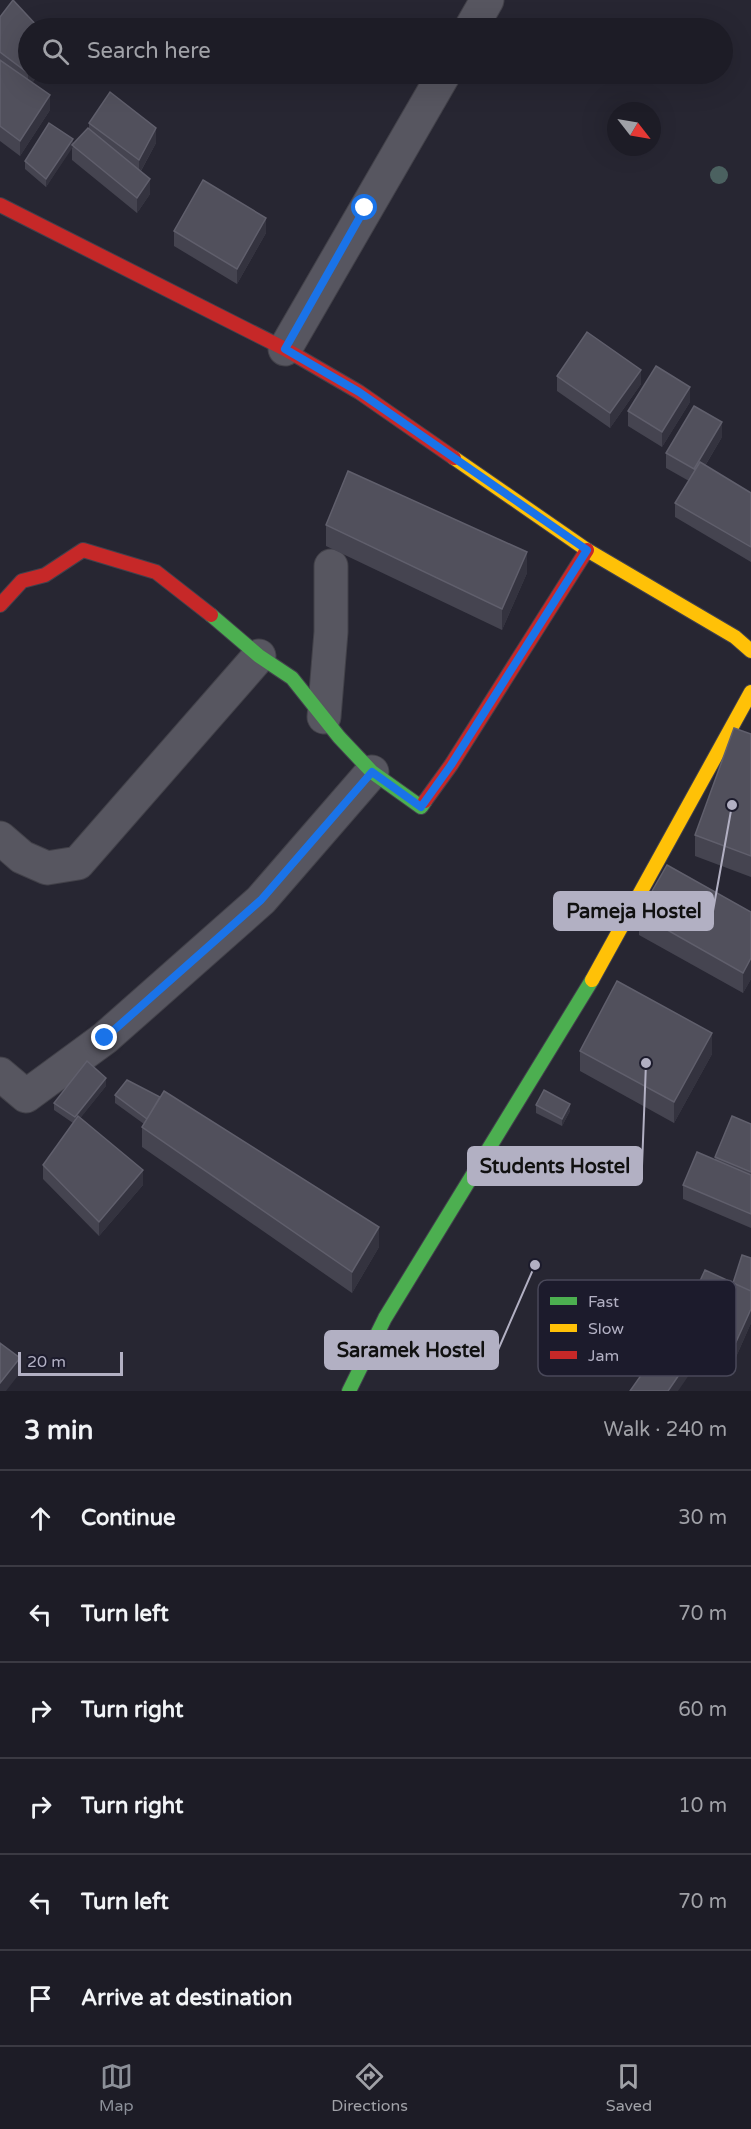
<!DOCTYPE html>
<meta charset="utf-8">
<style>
body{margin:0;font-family:"Varela Round",sans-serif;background:#25252e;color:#f1f3f6}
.compass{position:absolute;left:607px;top:102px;width:54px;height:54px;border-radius:50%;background:#1d1c26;box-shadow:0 6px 24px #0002;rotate:121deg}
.scale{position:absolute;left:18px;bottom:15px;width:105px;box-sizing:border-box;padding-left:6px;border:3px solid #b2b0c3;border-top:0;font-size:16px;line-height:21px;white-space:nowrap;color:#b2b0c3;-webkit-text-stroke:4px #1c1b2c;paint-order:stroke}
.stop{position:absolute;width:18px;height:18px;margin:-14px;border:4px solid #1a73e8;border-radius:50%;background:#fff}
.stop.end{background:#1a73e8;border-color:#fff;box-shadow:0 2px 6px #0008}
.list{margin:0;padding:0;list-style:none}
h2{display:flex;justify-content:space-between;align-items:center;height:78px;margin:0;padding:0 24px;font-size:26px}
h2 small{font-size:20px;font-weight:400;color:#a0a1a7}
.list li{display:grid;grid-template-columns:39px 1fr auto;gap:18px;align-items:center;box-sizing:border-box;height:96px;padding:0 24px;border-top:2px solid #3b3a43}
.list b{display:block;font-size:22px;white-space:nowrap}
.list em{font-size:20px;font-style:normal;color:#a0a1a7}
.icon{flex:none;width:33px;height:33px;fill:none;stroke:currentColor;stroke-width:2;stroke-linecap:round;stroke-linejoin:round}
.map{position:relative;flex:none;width:751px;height:1391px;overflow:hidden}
.search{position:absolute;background:#1d1c26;box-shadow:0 6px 24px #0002;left:18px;right:18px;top:18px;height:66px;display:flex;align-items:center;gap:15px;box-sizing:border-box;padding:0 21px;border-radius:33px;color:#a0a1a7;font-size:22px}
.sheet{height:654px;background:#1d1c26}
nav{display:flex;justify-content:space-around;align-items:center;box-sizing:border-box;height:84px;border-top:2px solid #3b3a43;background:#1d1c26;font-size:16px;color:#a0a1a7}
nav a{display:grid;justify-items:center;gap:3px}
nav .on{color:#8c9099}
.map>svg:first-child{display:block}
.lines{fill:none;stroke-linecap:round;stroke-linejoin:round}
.street-casing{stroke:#424149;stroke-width:35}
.fast-casing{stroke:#42414c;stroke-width:16}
.slow-casing{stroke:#42414c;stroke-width:16}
.jam-casing{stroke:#42414c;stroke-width:16}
.street{stroke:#575660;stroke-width:33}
.fast{stroke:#4caf50;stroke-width:14}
.slow{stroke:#ffc107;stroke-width:14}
.jam{stroke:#c62828;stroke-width:14}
.tree{fill:#4b6160}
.wall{fill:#454450}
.shaded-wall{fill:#34333f}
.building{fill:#51505c;stroke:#605f6c;stroke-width:1.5}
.route{stroke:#1a73e8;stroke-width:8}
.key{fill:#1c1b2c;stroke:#494859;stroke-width:1.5}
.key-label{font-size:16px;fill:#b2b0c3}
.leader{fill:none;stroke:#b2b0c3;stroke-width:2}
.callout-dot{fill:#b2b0c3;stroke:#1c1b2c;stroke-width:2}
.callout{fill:#b2b0c3;stroke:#b2b0c3;stroke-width:2}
.callout-label{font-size:20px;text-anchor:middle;font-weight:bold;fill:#111}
</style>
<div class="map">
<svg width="751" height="1391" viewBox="0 0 751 1391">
<rect width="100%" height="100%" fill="#272632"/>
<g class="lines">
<g class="street-casing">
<path id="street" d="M471 28 487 0
M285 349 444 74
M324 717 331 632V566
M0 838 22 857 47 868 78 863 259 656
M0 1074 26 1096 105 1038 261 900 372 772"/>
</g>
<g class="fast-casing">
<path id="fast" d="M211 615 259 656 292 678 339 737 372 772 421 807 425 801
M349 1391 385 1318 592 980"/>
</g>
<g class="slow-casing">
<path id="slow" d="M454 458 587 550 735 637 751 651
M592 980 751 692"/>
</g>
<g class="jam-casing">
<path id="jam" d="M0 205 285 349 359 392 454 458
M0 605 22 581 45 575 83 550 156 572 211 615
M425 801 451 765 587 550"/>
</g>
<use href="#street" class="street"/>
<use href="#fast" class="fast"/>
<use href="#slow" class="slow"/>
<use href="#jam" class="jam"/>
</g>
<circle class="tree" cx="719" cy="175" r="9"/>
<path class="wall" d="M0 17 28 74H39L32 83 50 110 20 156 0 141Z
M89 123 156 143 141 171 150 194 137 213 72 160V147L46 187 25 169V161L73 145 89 129Z
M174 231 266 233 237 284 174 246Z
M557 376 641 384 610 428 557 391Z
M690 402 662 447 628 426V411Z
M722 437 705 466 751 493V562L675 517V503L689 481 666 468V453Z
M326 525 527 573 502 630 326 546Z
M751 734V877L695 856V835Z
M751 912V979L743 993 639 935V914Z
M580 1051 712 1054 674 1123 580 1071Z
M106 1086 80 1118 143 1185 99 1236 43 1179V1165L73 1123 54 1110V1103Z
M115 1095 379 1247 352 1293 142 1147V1127L144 1124 115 1103Z
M536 1105 570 1111 562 1126 536 1113Z
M751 1124V1228L683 1199V1185L715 1160V1157Z
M751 1258V1323L736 1357 705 1343V1352L660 1348 625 1336V1329L671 1326 667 1337 683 1322V1318L733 1283Z"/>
<path class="shaded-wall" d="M28 73 39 74 28 88Z
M50 95V110L20 156V141Z
M156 128V143L139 174V160Z
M73 139V147L46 187V179Z
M150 179V194L137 213V198Z
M266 218V233L237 284V269Z
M641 370V384L610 428V413Z
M690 387V402L662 447V432Z
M722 422V437L694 484V469Z
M527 552V573L502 630V609Z
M751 958V979L743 993V973Z
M712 1033V1054L674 1123V1102Z
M106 1078V1086L75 1125V1117Z
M570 1104V1111L562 1126V1119Z
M143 1170V1185L99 1236V1222Z
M379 1227V1247L352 1293V1272Z
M751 1309V1323L736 1357V1342Z
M671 1318V1326L664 1349V1341Z
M705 1337V1352L678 1391H668Z
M20 1358V1373L6 1391H0V1383Z"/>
<path class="building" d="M13 0 39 28H28V73L0 52V17Z
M0 60 50 95 20 141 0 126Z
M110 92 156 128 139 160 89 123Z
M49 123 73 139 46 179 25 161Z
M88 128 150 179 137 198 72 145Z
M203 180 266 218 237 269 174 231Z
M587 332 641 370 610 413 557 376Z
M656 366 690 387 662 432 628 411Z
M694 406 722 422 694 469 666 453Z
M700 462 751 493V547L675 503Z
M348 471 527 552 502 609 326 525Z
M734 728 751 734V856L695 835Z
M667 865 751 912V958L743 973 639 914Z
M617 981 712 1033 674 1102 580 1051Z
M87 1061 106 1078 75 1117 54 1103Z
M127 1080 160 1097 147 1119 115 1095Z
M544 1090 570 1104 562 1119 536 1105Z
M164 1091 379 1227 352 1272 142 1127Z
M78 1116 143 1170 99 1222 43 1165Z
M732 1116 751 1124V1172L715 1157Z
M697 1152 751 1175V1214L683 1185Z
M742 1255 751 1258V1291L733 1283Z
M705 1270 751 1291V1309L736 1342 683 1318Z
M680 1320 705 1337 668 1391H630Z
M0 1343 20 1358 0 1383Z"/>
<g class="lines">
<path class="route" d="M105 1038 261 900 372 772 421 807 451 765 587 550 359 392 285 349 365 208"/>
</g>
<rect x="538" y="1280" width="198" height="96" rx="9" class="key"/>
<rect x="550" y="1297" width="27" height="8" fill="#4caf50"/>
<rect x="550" y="1324" width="27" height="8" fill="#ffc107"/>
<rect x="550" y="1351" width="27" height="8" fill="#c62828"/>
<g class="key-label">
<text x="588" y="1307">Fast</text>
<text x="588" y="1334">Slow</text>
<text x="588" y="1361">Jam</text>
</g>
<path class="leader" d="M732 805L713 911M646 1063L642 1166M535 1265L498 1350"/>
<g class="callout-dot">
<circle cx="732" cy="805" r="6"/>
<circle cx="646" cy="1063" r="6"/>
<circle cx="535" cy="1265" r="6"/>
</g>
<g class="callout">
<rect x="554" y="892" width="159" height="38" rx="6"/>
<rect x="468" y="1147" width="174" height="38" rx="6"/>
<rect x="325" y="1331" width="173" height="38" rx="6"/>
</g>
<g class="callout-label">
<text x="634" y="918">Pameja Hostel</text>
<text x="555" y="1173">Students Hostel</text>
<text x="411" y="1357">Saramek Hostel</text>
</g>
</svg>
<svg class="compass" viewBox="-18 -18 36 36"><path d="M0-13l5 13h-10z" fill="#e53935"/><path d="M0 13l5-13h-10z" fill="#a0a1a7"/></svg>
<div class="scale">20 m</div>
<div class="stop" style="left:365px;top:208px"></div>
<div class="stop end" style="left:105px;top:1038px"></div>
<div class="search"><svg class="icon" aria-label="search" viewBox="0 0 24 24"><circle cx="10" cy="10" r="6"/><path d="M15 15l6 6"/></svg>Search here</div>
</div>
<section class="sheet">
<h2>3 min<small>Walk · 240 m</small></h2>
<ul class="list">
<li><svg class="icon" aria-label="ahead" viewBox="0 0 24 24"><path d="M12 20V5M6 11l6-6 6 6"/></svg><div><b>Continue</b></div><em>30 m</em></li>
<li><svg class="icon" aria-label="left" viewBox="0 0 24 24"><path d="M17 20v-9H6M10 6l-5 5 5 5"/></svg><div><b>Turn left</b></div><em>70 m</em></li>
<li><svg class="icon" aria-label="right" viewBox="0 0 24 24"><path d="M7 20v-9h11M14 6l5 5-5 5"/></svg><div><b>Turn right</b></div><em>60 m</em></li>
<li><svg class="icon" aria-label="right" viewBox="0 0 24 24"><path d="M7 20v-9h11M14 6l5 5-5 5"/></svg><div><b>Turn right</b></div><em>10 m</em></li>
<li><svg class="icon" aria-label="left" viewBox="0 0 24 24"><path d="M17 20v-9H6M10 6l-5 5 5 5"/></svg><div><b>Turn left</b></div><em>70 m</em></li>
<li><svg class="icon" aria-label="arrive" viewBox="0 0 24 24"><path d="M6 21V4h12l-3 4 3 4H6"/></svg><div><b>Arrive at destination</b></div></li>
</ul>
</section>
<nav>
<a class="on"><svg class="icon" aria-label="map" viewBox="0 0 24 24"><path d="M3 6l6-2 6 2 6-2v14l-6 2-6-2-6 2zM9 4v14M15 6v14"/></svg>Map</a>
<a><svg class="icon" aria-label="directions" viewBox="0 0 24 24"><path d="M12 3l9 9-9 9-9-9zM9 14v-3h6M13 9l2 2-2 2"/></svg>Directions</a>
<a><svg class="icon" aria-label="saved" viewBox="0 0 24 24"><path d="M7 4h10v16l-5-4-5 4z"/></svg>Saved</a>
</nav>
